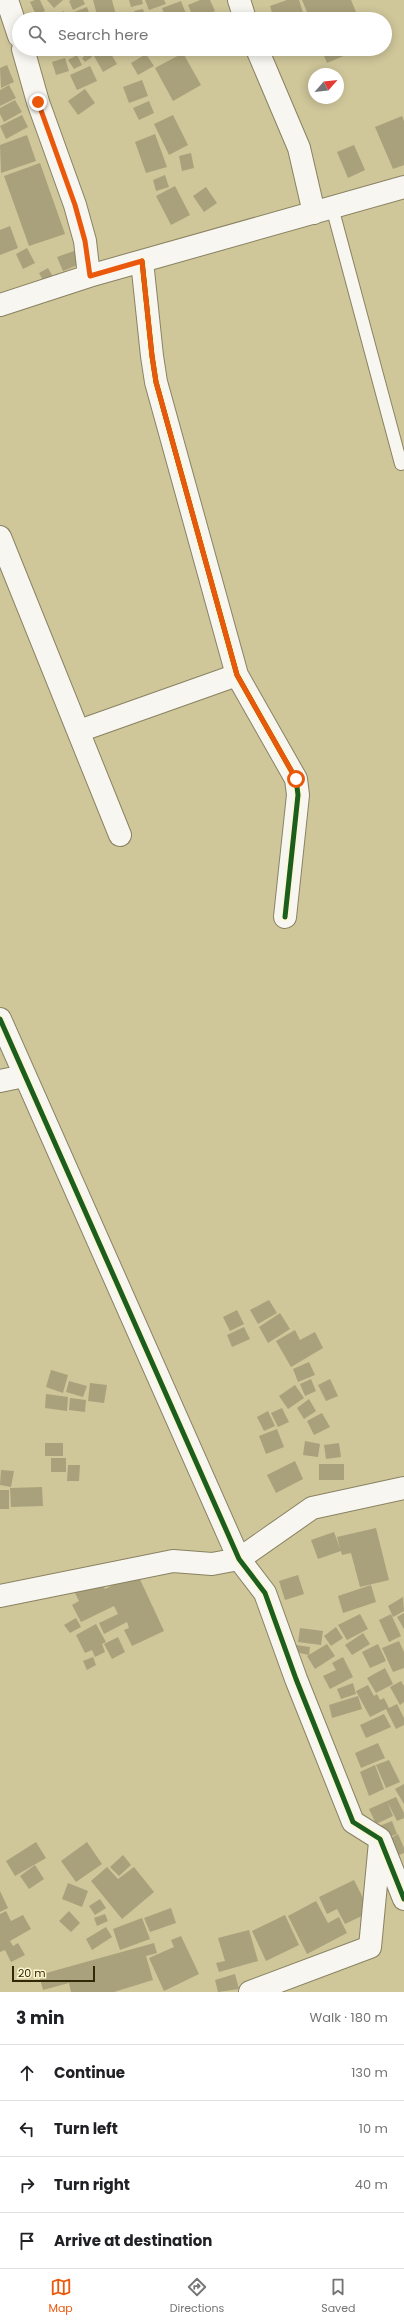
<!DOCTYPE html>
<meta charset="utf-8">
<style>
body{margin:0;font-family:Poppins,sans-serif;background:#f2f2f2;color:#202124}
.compass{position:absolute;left:308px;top:68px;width:36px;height:36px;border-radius:50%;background:#fff;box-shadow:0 2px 10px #0003;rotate:63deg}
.scale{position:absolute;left:12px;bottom:10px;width:83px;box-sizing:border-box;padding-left:4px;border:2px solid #302907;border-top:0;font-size:11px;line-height:14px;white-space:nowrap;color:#302907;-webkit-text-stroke:3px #fdf6cf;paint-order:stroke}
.stop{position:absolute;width:12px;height:12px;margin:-9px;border:3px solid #ea580c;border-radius:50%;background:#fff}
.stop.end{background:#ea580c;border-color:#fff;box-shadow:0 1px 4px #0008}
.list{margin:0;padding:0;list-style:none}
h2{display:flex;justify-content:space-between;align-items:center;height:52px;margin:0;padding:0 16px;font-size:17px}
h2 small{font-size:13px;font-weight:400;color:#757577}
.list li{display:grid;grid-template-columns:26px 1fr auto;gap:12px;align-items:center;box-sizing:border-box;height:56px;padding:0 16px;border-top:1px solid #e0e0e0}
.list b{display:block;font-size:15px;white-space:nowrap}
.list em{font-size:13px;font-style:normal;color:#757577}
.icon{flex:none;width:22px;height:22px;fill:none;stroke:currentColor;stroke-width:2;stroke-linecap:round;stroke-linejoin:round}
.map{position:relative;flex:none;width:404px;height:1992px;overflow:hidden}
.search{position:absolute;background:#fff;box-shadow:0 2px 10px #0003;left:12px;right:12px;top:12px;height:44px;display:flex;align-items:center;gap:10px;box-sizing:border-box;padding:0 14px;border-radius:22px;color:#757577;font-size:15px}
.sheet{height:276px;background:#fff}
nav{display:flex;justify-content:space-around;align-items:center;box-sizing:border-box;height:56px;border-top:1px solid #e0e0e0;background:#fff;font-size:11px;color:#757577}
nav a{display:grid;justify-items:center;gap:2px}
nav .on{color:#ea580c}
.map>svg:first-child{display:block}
.building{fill:#a9a17b}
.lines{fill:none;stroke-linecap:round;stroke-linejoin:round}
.service-casing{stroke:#898262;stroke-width:14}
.minor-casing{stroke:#898262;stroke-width:24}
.service{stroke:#f8f6f0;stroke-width:12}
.minor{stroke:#f8f6f0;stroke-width:22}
.cycleway-casing{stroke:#fdf6cf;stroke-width:8}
.cycleway{stroke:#1b5e20;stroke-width:5}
.route{stroke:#ea580c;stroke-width:5}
</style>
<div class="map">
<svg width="404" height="1992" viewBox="0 0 404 1992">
<rect width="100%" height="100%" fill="#cfc69a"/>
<path class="building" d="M35 0H40L45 11 36 15 30 2Z
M47 0H63L54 8Z
M71 0H83L85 4 73 10 69 1Z
M93 0H112L116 15 98 19Z
M129 0H142L143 4 131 7Z
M145 0H164L166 4 149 10Z
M200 0H210L215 11 194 19 188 5Z
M287 0H299L305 19H274L270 6Z
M302 0H351L359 19H310Z
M181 1 188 19H166L162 8Z
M87 7 91 19H71L69 14Z
M143 9 146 19H136L134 11Z
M64 11 67 19H56L54 15Z
M106 49H108L117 64 103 72 94 56Z
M152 49H166L155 55Z
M284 49H307L287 56Z
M321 49H360L327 63Z
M89 52 92 57 85 62 82 58Z
M183 53 201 85 173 101 155 68Z
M146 54 154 66 138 75 131 63Z
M77 55 82 65 74 69 68 60Z
M65 58 69 71 56 75 52 62Z
M7 65 14 82 1 88 0 68Z
M90 66 97 81 77 90 70 75Z
M142 80 148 96 129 103 123 87Z
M9 85 16 98 0 106V90Z
M85 89 95 103 78 115 68 101Z
M15 100 22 112 4 122 0 114V108Z
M149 101 154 113 139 120 133 108Z
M22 115 28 127 6 139 0 126Z
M173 115 188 145 169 155 154 124Z
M402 116 404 121V165L393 169 375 127Z
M155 134 167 167 146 173 135 142Z
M27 135 36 161 1 173 0 145Z
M354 145 365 170 348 178 337 152Z
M191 153 194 168 182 171 179 156Z
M40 163 65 234 29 246 4 176Z
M165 175 169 187 156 191 153 180Z
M175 186 190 215 171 225 156 196Z
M206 187 217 203 204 212 193 196Z
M10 226 18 248 0 255V230Z
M27 248 35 263 23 269 16 254Z
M74 251 80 264 63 271 57 257Z
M48 268 54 279 45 284 39 273Z
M269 1300 277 1313 258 1324 250 1310Z
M237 1310 244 1324 230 1331 223 1317Z
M280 1313 290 1329 268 1343 259 1327Z
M244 1327 250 1339 232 1347 227 1335Z
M295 1330 300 1340 315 1332 323 1348 291 1367 276 1341Z
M309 1362 315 1375 298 1382 293 1369Z
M51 1370 68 1375 63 1393 46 1387Z
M311 1379 316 1391 305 1396 300 1384Z
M330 1379 338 1396 326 1401 318 1385Z
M69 1381 87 1386 83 1397 66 1392Z
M90 1383 107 1385 104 1403 88 1401Z
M295 1385 304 1398 288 1409 279 1396Z
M46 1394 68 1397 67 1411 45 1408Z
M70 1398 86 1400 85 1412 69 1410Z
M309 1399 316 1411 304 1419 297 1408Z
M282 1408 289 1422 278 1427 271 1413Z
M268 1411 275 1426 264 1431 257 1417Z
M322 1413 330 1427 314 1435 307 1421Z
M277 1429 284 1447 266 1454 259 1436Z
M305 1441 320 1444 318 1457 303 1455Z
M45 1443H63V1456H45Z
M339 1443 341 1457 326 1459 324 1445Z
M51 1458H66V1472H51Z
M295 1461 303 1479 276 1493 267 1475Z
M319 1464H344V1480H319Z
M68 1465H80L79 1481H67Z
M1 1470 14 1471 11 1487 0 1485Z
M42 1487 43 1506 11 1507 10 1488Z
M0 1490H9V1509H0Z
M376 1528 389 1580 360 1587 351 1553 342 1555 337 1537Z
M334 1532 341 1551 318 1559 311 1540Z
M137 1573 164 1631 132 1646 124 1630 129 1628 127 1622 104 1634 99 1623 118 1614 114 1606 81 1622 72 1605 79 1601 74 1591 100 1579 105 1589Z
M298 1575 304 1594 285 1600 279 1581Z
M371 1585 376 1602 343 1613 338 1596Z
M403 1597 404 1611 393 1617 388 1606Z
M404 1613V1629L397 1617Z
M360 1614 368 1629 347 1640 338 1625Z
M391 1614 401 1636 389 1642 379 1620Z
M76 1618 81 1627 70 1633 64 1625Z
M96 1624 106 1642 102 1644 105 1652 95 1657 92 1650 85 1653 76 1635Z
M336 1627 343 1638 331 1646 324 1636Z
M300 1628 323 1631 321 1645 298 1642Z
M363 1633 370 1644 352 1655 345 1645Z
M118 1637 125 1652 112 1659 104 1644Z
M399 1641 404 1652V1668L393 1672 382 1648Z
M327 1644 335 1656 315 1669 307 1656Z
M378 1644 386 1661 370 1668 362 1652Z
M296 1645 310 1647 309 1655 295 1652Z
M93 1657 96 1665 87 1670 83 1661Z
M343 1657 353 1677 330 1689 323 1676 336 1670 332 1663Z
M385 1668 393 1684 376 1693 367 1678Z
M401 1681 404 1686V1702L400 1705 390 1687Z
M353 1683 356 1694 341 1699 337 1689Z
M368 1685 374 1696 377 1694 380 1700 384 1698 389 1708 397 1704 404 1718V1725L396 1729 386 1709 370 1717 356 1691Z
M358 1696 362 1709 332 1718 329 1705Z
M384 1714 391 1727 366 1738 360 1725Z
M378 1743 385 1758 361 1768 355 1753Z
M389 1760 400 1782 386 1788 376 1765Z
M375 1765 384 1789 369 1796 360 1772Z
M404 1784V1804L395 1789Z
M396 1797 404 1813V1818L397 1821 387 1801Z
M387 1801 393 1816 376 1824 369 1809Z
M392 1821 397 1834 382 1840 377 1827Z
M398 1834 404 1848V1853L391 1858 383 1842Z
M36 1842 46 1858 15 1876 6 1861Z
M87 1842 102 1864 76 1882 61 1861Z
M123 1855 131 1865 119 1876 110 1867Z
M35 1865 44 1879 29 1889 20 1876Z
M107 1867 118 1879 134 1867 154 1892 122 1919 91 1881Z
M354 1880 370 1912 345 1924 337 1909 327 1914 319 1897Z
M68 1883 88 1891 82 1907 62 1899Z
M0 1891 8 1908 0 1912Z
M100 1899 106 1908 95 1915 89 1906Z
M316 1901 328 1923 339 1917 347 1933 307 1954 288 1916Z
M171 1908 176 1923 150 1932 144 1918Z
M6 1911 11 1921 23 1915 31 1929 10 1941 13 1946 18 1943 25 1955 11 1962 5 1950 0 1952V1914Z
M69 1911 80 1923 71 1932 59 1921Z
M105 1914 108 1921 97 1926 94 1918Z
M285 1915 299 1945 266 1961 252 1931Z
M142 1918 150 1939 120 1950 113 1929Z
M106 1927 112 1937 92 1950 86 1939Z
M249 1930 258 1961 219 1972 216 1963 225 1961 218 1938Z
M181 1936 199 1974 164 1991 149 1958 174 1947 171 1940Z
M154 1943 157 1953 146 1956 153 1980 114 1992H71L69 1983 43 1990 39 1975Z
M235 1974 239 1989 218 1992 215 1980Z"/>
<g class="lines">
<g class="service-casing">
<path id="service" d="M332 207 401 464"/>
</g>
<g class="minor-casing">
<path id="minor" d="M7 0 19 36
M239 0 245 19
M23 49 38 102 75 205 85 241 89 276
M257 49 299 148 314 213
M142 261 152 356 156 382 237 675 296 779 298 795 285 917
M0 305 89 276 404 187
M0 537 120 835
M79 731 237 675
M0 1019 239 1559 265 1593 296 1679 353 1822 380 1839 404 1899
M0 1081 24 1076
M0 1596 173 1561 212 1564 239 1559 312 1508 404 1488
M250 1992 370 1947 380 1842"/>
</g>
<use href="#service" class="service"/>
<use href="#minor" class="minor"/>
<g class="cycleway-casing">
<path id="cycleway" d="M142 261 152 356 156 382 237 675 296 779 298 795 285 917
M0 1019 239 1559 265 1593 296 1679 353 1822 380 1839 404 1899"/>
</g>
<use href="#cycleway" class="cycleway"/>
</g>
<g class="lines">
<path class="route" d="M38 102 75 205 85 241 90 276 142 261 152 356 156 382 237 675 296 779"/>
</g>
</svg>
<svg class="compass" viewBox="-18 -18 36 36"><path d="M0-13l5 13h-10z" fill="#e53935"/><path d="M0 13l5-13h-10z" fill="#757577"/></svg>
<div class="scale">20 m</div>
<div class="stop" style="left:296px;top:779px"></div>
<div class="stop end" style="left:38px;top:102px"></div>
<div class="search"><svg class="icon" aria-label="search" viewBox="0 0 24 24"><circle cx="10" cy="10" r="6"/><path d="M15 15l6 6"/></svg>Search here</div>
</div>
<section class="sheet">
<h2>3 min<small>Walk · 180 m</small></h2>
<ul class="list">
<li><svg class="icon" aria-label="ahead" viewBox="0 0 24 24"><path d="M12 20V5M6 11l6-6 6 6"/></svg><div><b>Continue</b></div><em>130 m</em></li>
<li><svg class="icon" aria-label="left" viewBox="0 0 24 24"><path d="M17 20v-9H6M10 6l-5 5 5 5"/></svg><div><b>Turn left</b></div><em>10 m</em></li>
<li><svg class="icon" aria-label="right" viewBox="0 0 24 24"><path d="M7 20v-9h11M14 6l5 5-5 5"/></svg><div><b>Turn right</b></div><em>40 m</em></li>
<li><svg class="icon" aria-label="arrive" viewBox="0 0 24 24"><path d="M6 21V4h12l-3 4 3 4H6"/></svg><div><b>Arrive at destination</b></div></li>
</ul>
</section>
<nav>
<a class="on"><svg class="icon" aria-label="map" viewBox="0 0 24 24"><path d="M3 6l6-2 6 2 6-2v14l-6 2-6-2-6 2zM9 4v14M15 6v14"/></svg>Map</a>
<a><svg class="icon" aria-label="directions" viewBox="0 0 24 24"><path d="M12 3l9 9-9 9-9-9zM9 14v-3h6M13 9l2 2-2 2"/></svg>Directions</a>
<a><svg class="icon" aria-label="saved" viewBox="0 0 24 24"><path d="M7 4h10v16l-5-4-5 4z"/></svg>Saved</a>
</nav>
